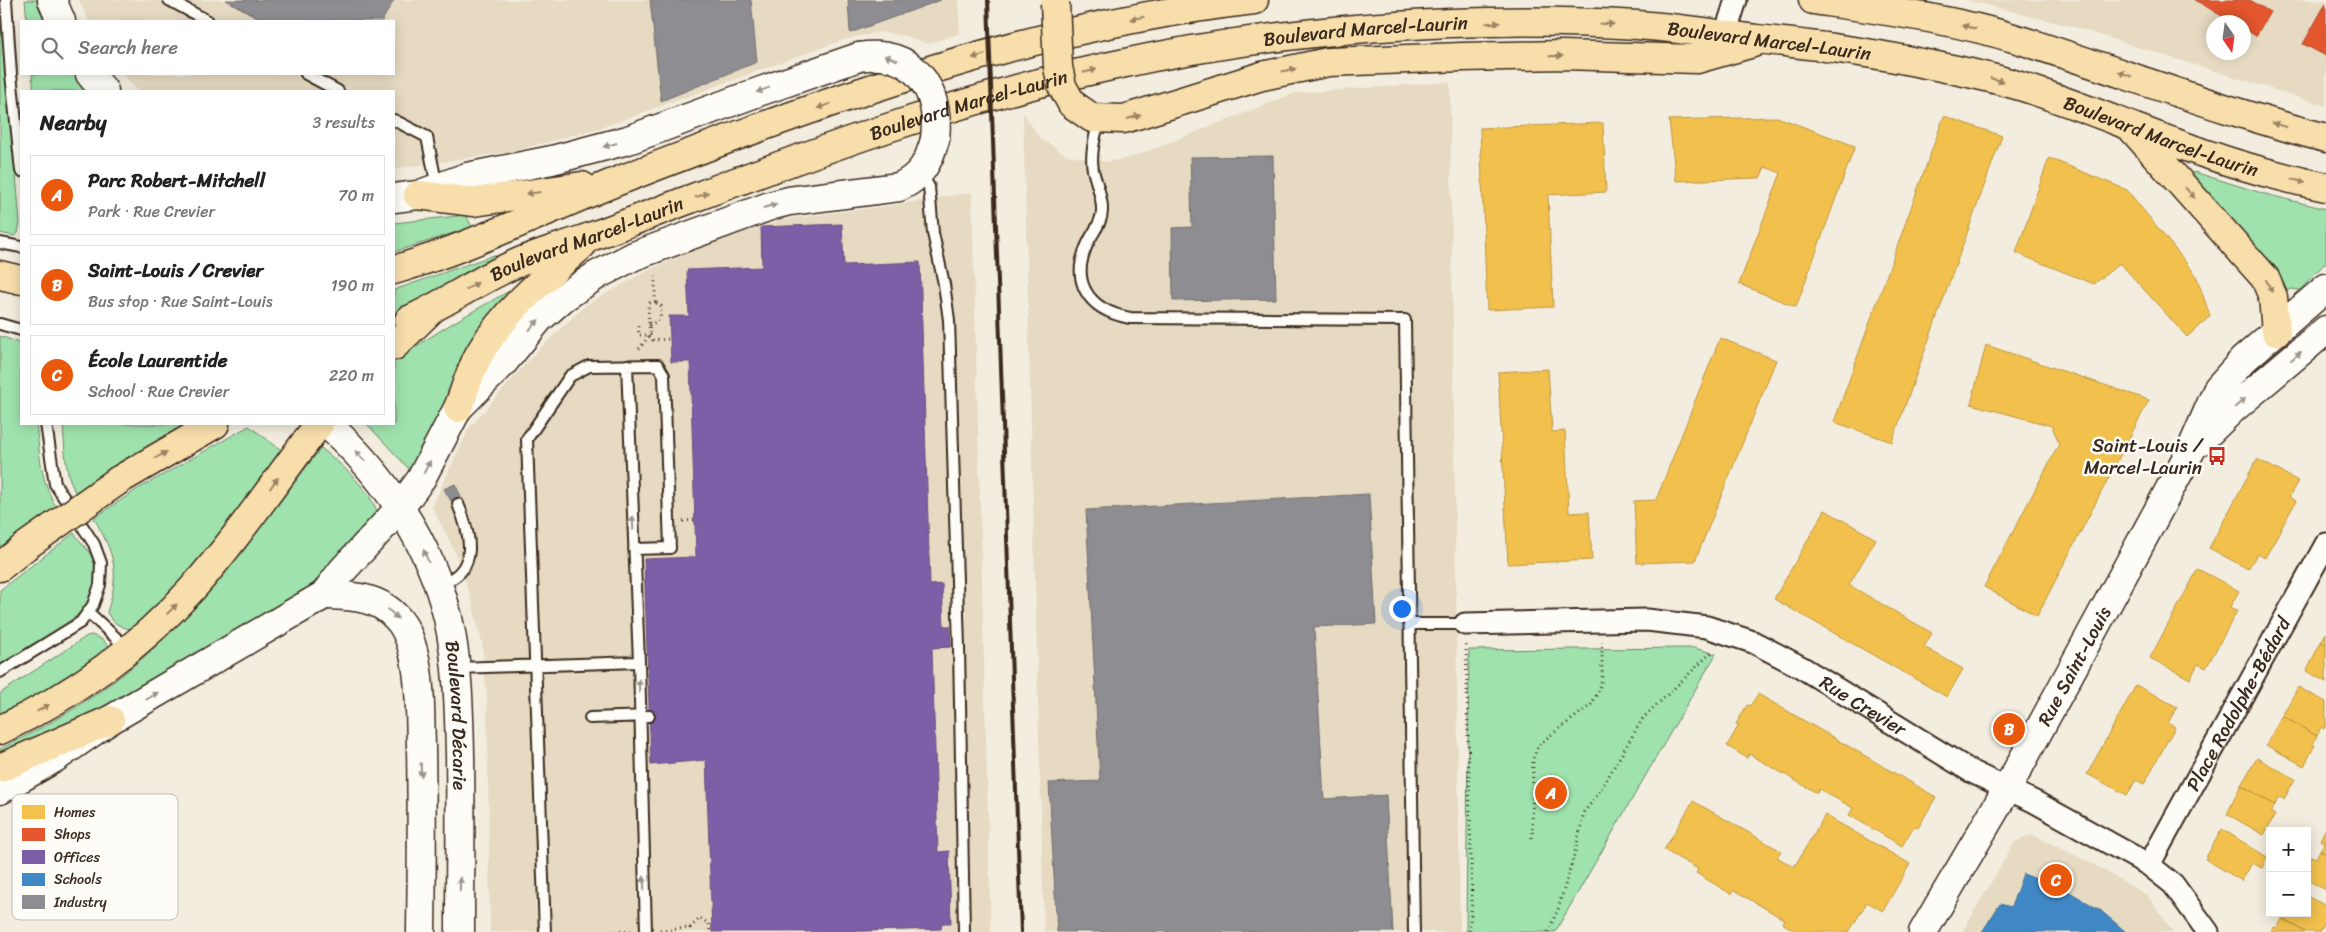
<!DOCTYPE html>
<meta charset="utf-8">
<style>
body{margin:0;font-family:Sriracha,sans-serif;background:#f6f6f6;color:#222}
.controls{position:absolute;right:15px;bottom:15px;display:grid;overflow:hidden;border-radius:0px;box-shadow:0 2px 12px #0003}
.controls button{width:45px;height:45px;display:grid;place-items:center;padding:0;border:0;border-bottom:1px solid #e0e0e0;background:#fff;color:#222;font:25px sans-serif}
.compass{position:absolute;left:2206px;top:15px;width:45px;height:45px;border-radius:50%;background:#fff;box-shadow:0 2px 12px #0003;rotate:167deg}
.you{position:absolute;left:1401px;top:608px;width:18px;height:18px;margin:-12px;border:4px solid #fff;border-radius:50%;background:#1a73e8;box-shadow:0 0 0 8px #1a73e833}
.badge{display:grid;place-items:center;width:32px;height:32px;border-radius:50%;background:#ea580c;color:#fff;font-size:16px;font-weight:700}
.pin{position:absolute;translate:-50% -50%;border:2px solid #fff;box-shadow:0 1px 5px #0006}
.list{margin:0;padding:0;list-style:none}
h2{display:flex;justify-content:space-between;align-items:center;height:65px;margin:0;padding:0 20px;font-size:21px}
h2 small{font-size:16px;font-weight:400;color:#767676}
.list li{display:grid;grid-template-columns:32px 1fr auto;gap:15px;align-items:center;box-sizing:border-box;height:80px;margin:0 10px 10px;padding:0 10px;border:1px solid #e0e0e0;border-radius:0px}
.list b{display:block;font-size:19px;white-space:nowrap}
.list p{margin:0;font-size:16px;white-space:nowrap;color:#767676}
.list em{font-size:16px;font-style:normal;color:#767676}
.icon{flex:none;width:28px;height:28px;fill:none;stroke:currentColor;stroke-width:2;stroke-linecap:round;stroke-linejoin:round}
.map{position:relative;flex:none;width:2326px;height:932px;overflow:hidden}
.search{position:absolute;background:#fff;box-shadow:0 2px 12px #0003;left:20px;top:20px;width:375px;height:55px;display:flex;align-items:center;gap:12px;box-sizing:border-box;padding:0 18px;border-radius:0px;color:#767676;font-size:19px}
.panel{position:absolute;background:#fff;box-shadow:0 2px 12px #0003;left:20px;top:90px;width:375px;height:335px;border-radius:0px}
.map>svg:first-child{display:block}
.built{fill:#e6dac2;fill-rule:evenodd}
.green{fill:#9fe2ad;stroke:#6d8666}
.homes{fill:#f2c14e;stroke:#bb9440}
.shops{fill:#e4572e;stroke:#b14a29}
.offices{fill:#7b5ea7;stroke:#684e7e}
.schools{fill:#3f88c5;stroke:#3e6c93}
.industry{fill:#8d8d92;stroke:#746f6f}
.lines{fill:none;stroke-linecap:round;stroke-linejoin:round}
.lane-casing{stroke:#3b2a1e;stroke-width:14}
.street-casing{stroke:#3b2a1e;stroke-width:25}
.secondary-casing{stroke:#3b2a1e;stroke-width:31}
.primary-casing{stroke:#3b2a1e;stroke-width:31}
.highway-casing{stroke:#3b2a1e;stroke-width:31}
.path{stroke:#3b2a1e;stroke-width:3;stroke-dasharray:1 4;stroke-linecap:butt}
.lane{stroke:#fdfcf7;stroke-width:10}
.street{stroke:#fdfcf7;stroke-width:21}
.secondary{stroke:#fdfcf7;stroke-width:28}
.primary{stroke:#f8deab;stroke-width:28}
.highway{stroke:#f8deab;stroke-width:28}
.rail{stroke:#3b2a1e;stroke-width:4}
.secondary-bridge-casing{stroke:#3b2a1e;stroke-width:31;stroke-linecap:butt}
.primary-bridge-casing{stroke:#3b2a1e;stroke-width:31;stroke-linecap:butt}
.secondary-bridge{stroke:#fdfcf7;stroke-width:28}
.primary-bridge{stroke:#f8deab;stroke-width:28}
.oneway{fill:#9a8464}
.oneway2{fill:#9c938a}
.labels{text-anchor:middle;dominant-baseline:central;stroke-width:5;stroke-linejoin:round;paint-order:stroke}
.street-label{font-size:19px;fill:#3b2a1e;stroke:#fdfcf7}
.poi-label{font-size:19px;fill:#3b2a1e;stroke:#fdfcf7;text-anchor:end}
.key{fill:#fdfcf7;stroke:#c3bdb6;stroke-width:1}
.key-label{font-size:14px;fill:#3b2a1e}
</style>
<div class="map">
<svg width="2326" height="932" viewBox="0 0 2326 932">
<rect width="100%" height="100%" fill="#f3eddf"/>
<filter id="ink" filterUnits="userSpaceOnUse"><feTurbulence type="fractalNoise" baseFrequency=".02" numOctaves="2"/><feDisplacementMap in="SourceGraphic" scale="10" xChannelSelector="R" yChannelSelector="G"/><feConvolveMatrix kernelMatrix="1 2 1 2 8 2 1 2 1" color-interpolation-filters="sRGB"/></filter>
<g filter="url(#ink)">
<path class="built" d="M79 0H958L960 33 928 44 905 36 880 32 843 40 606 126 514 151 394 169V91H138L123 74H394V21H89Z
M1966 0H2326V106L2074 27ZM2214 22H2244V52H2214Z
M1450 82 1460 932H1044L1023 113 1040 138 1066 155 1107 162 1129 158 1158 147 1295 93Z
M972 192 991 932H490L487 698 482 643 471 598 455 552 432 507 469 428 537 351 586 305 643 273 703 245 785 219 895 205Z
M2033 835 2093 864 2148 896 2173 932H1962L2014 843 2027 836Z"/>
<path class="green" d="M0 0H2L20 223 18 233 14 236 0 233Z
M25 0H39L46 21H27Z
M32 74H75L86 91H34Z
M2194 172 2265 194 2326 209V262L2300 290 2291 289 2286 291 2276 270 2190 175Z
M466 215 472 227 394 252V223Z
M494 255 496 262 394 315V290Z
M531 279 412 470 408 468 367 424H394V362C437 330 484 305 531 279Z
M0 336 17 342 21 347V424H36C40 456 40 478 56 507L0 552Z
M63 424H193L113 469 76 494C64 472 65 448 63 424Z
M249 426 288 455 223 539 137 629C124 630 112 624 107 612 121 570 114 555 94 518L136 490Z
M321 448C339 462 373 492 378 515L316 586 148 690 0 762V749C60 720 119 684 166 636 224 579 271 512 321 448Z
M74 533C79 541 88 549 92 557 113 595 73 620 46 637 31 647 16 657 0 664V590Z
M92 635 103 640 112 651 0 725V694L2 692 87 636Z
M1694 648 1716 654 1555 932H1466L1469 650Z"/>
<path class="homes" d="M1944 116 2002 136 1892 442 1834 422Z
M1777 117 1855 146 1796 307 1739 284 1781 173 1765 167 1760 178 1676 181 1669 120Z
M1603 123 1606 192 1548 195 1553 307 1487 310 1480 128Z
M2049 158 2127 190 2196 275 2210 316 2187 337 2120 263 2094 284 2016 253Z
M1720 338 1776 360 1695 561 1637 563 1634 501 1656 500Z
M1986 345 2149 400 2037 616 1984 587 2059 444 2052 426 1971 404Z
M1548 369 1552 432 1565 431 1569 513 1589 512 1592 560 1508 564 1498 372Z
M2257 459 2298 481 2289 497 2296 501 2265 558 2257 554 2248 569 2209 548Z
M1825 510 1876 539 1849 585 1932 633 1924 647 1963 669 1947 697 1774 599Z
M2198 569 2239 591 2230 607 2237 611 2206 668 2198 664 2190 679 2150 658Z
M2326 633V645L2321 642Z
M2321 642 2326 645V682L2306 671Z
M2136 685 2177 707 2168 723 2175 727 2144 784 2136 780 2127 795 2087 774Z
M2298 687 2326 702V725L2324 729 2321 727 2317 736 2282 716Z
M1758 694 1936 797 1918 828 1914 826 1902 846 1849 815 1853 808 1819 789 1817 793 1749 754 1747 758 1727 746 1739 725 1736 724 1747 705 1750 706Z
M2282 716 2317 736 2312 743 2315 745 2304 766 2266 745Z
M2257 758 2295 779 2284 799 2279 797 2275 805 2241 785Z
M2241 785 2275 805 2271 813 2275 815 2264 835 2227 814Z
M1693 801 1781 851 1777 857 1794 867 1825 815 1910 864 1883 911 1867 902 1849 932H1797L1782 923 1785 920 1734 890 1731 894 1696 873 1698 869 1664 850Z
M2326 828V854L2320 850 2325 842 2320 840Z
M2222 829 2267 857 2262 868 2252 863 2242 881 2205 859Z
M2320 850 2326 854V890L2307 880V863L2311 856 2316 858Z
M2307 896 2326 906V921L2320 932H2305L2282 919 2286 913H2307Z
M2282 919 2296 926 2305 932H2271L2274 927 2277 928Z"/>
<path class="shops" d="M2195 0H2250L2270 12 2256 36 2244 29V22H2232Z
M2326 3V56L2303 44Z"/>
<path class="offices" d="M842 224 844 265 920 262 930 585 942 584 944 626H950L951 647 932 648 938 852 949 851 951 923H942L941 929 832 932H712L706 760 651 765 644 559 696 557 690 362H671L669 316H689L687 270 762 267 761 227Z"/>
<path class="schools" d="M2023 874 2068 891 2100 910 2126 932H1982L2000 904 2011 907Z"/>
<path class="industry" d="M226 0H394L382 21H264Z
M650 0H751L757 62 661 101Z
M848 0H941L850 33Z
M1273 156 1276 299 1173 301 1172 228 1192 227 1190 157Z
M455 484 461 496 451 501 444 489Z
M1369 494 1376 624 1314 627 1324 799 1386 795 1393 932H1057L1049 783 1100 781 1086 510Z"/>
<g class="lines">
<g class="lane-casing">
<path id="lane" d="M6 0 11 74 21 171
M169 0 208 21
M306 74 338 91
M394 120 427 137 437 187
M1099 120C1095 136 1090 154 1093 170 1096 183 1103 198 1102 211 1102 222 1094 231 1090 239 1068 280 1087 310 1130 318L1405 320 1414 932
M921 173 929 187 933 233 944 284 949 320 959 647 964 932
M0 243 21 247
M0 324 21 330
M627 365 639 662 646 932
M440 584C480 571 471 535 458 504
M88 612 128 649
M1409 624H1465
M457 668 639 662
M0 672 81 622 93 605 100 585 101 563 94 544 55 484 46 424
M590 718 649 716
M545 932 527 439 570 376 589 366 658 365 664 375 670 548 634 549"/>
</g>
<g class="street-casing">
<g id="street">
<path d="M1725 35 1736 0"/>
<path id="s1" d="M1465 624 1647 620 1707 627 1753 642 1801 667 1972 772 2035 802 2149 865 2173 884 2208 932"/>
<path id="s2" d="M2149 865 2326 544"/>
</g>
</g>
<g class="secondary-casing">
<g id="secondary">
<path d="M52 0 61 21"/>
<path d="M90 74 104 91"/>
<path d="M394 198 418 195 467 177 552 160 628 140 761 91 859 57"/>
<path id="s3" d="M327 424C384 475 430 542 448 618 458 662 459 708 460 754 461 813 460 872 460 932"/>
<path d="M2199 442 2234 408 2326 330"/>
<path d="M324 595C351 596 378 596 397 618 407 628 412 645 415 659 421 687 420 717 421 746 422 808 422 870 421 932"/>
<path d="M0 790 55 758 110 720 324 595 342 571 400 508 421 479 458 408 503 363 539 319 564 297 597 275 634 256 770 206 789 201 899 187C921 177 929 162 935 139"/>
<path id="s4" d="M1923 932 2007 789 2192 448 2218 388 2243 360 2326 288"/>
</g>
</g>
<g class="primary-casing">
<g id="primary">
<path d="M1813 0C1882 10 1953 19 2020 40 2122 72 2222 111 2326 138"/>
<path d="M1072 104 1092 118 1124 119 1262 76 1328 62 1462 57 1562 55 1697 59 1753 43"/>
<path d="M2133 130 2265 278 2273 297 2276 332"/>
<path d="M418 195 474 202 582 186"/>
<path d="M394 270C471 247 543 211 618 181 823 101 1034 25 1254 0"/>
<path d="M0 275 21 280"/>
<path id="s5" d="M409 320C445 304 478 280 515 264 539 253 565 246 590 237 624 225 658 211 693 198 830 146 967 97 1111 66 1277 29 1469 14 1638 25 1678 28 1718 34 1757 39 1811 45 1863 51 1916 62 1952 69 1988 76 2023 87 2074 103 2123 124 2173 142 2222 161 2274 176 2326 187"/>
<path d="M458 408C465 390 471 368 481 351 506 309 546 277 582 245"/>
<path d="M119 480 215 424"/>
<path d="M0 567 26 546"/>
</g>
</g>
<g class="highway-casing">
<path id="highway" d="M394 346 430 311
M0 730C72 696 138 649 192 589 238 537 277 479 319 424
M0 768 110 720"/>
</g>
<path class="path" d="M649 325 658 321 661 315V306L655 302
M638 326 639 335H650L653 340 670 339
M639 349 650 335 648 308 650 303 655 302V274
M683 521 695 520
M1466 645 1472 902 1469 932
M1532 838 1533 759 1538 746 1547 738 1591 705 1598 692 1602 679V642
M690 928 700 918 709 924 710 932
M660 930 690 928V932
M605 932 632 931
M1548 932 1558 909 1575 852 1584 812 1598 794 1643 718 1713 651"/>
<use href="#lane" class="lane"/>
<use href="#street" class="street"/>
<use href="#secondary" class="secondary"/>
<use href="#primary" class="primary"/>
<use href="#highway" class="highway"/>
<path class="rail" d="M988 0 1021 932"/>
<g class="secondary-bridge-casing">
<path id="secondary-bridge" d="M859 57C913 48 941 88 935 139"/>
</g>
<g class="primary-bridge-casing">
<path id="primary-bridge" d="M1055 3 1058 67 1062 86 1072 104
M26 546 119 480"/>
</g>
<use href="#secondary-bridge" class="secondary-bridge"/>
<use href="#primary-bridge" class="primary-bridge"/>
</g>
<defs><path id="oneway-solid" d="M-6-.8H1V-3.2L6.5 0L1 3.2V.8H-6Z" transform="scale(1.25)"/></defs>
<g class="oneway">
<use href="#oneway-solid" transform="translate(1137 18) rotate(170)"/>
<use href="#oneway-solid" transform="translate(1493 23) rotate(-1)"/>
<use href="#oneway-solid" transform="translate(1607 24) rotate(1)"/>
<use href="#oneway-solid" transform="translate(1969 27) rotate(-166)"/>
<use href="#oneway-solid" transform="translate(979 56) rotate(164)"/>
<use href="#oneway-solid" transform="translate(1556 56) rotate(-1)"/>
<use href="#oneway-solid" transform="translate(1289 70) rotate(-11)"/>
<use href="#oneway-solid" transform="translate(1090 71) rotate(-14)"/>
<use href="#oneway-solid" transform="translate(2125 74) rotate(-161)"/>
<use href="#oneway-solid" transform="translate(1997 80) rotate(15)"/>
<use href="#oneway-solid" transform="translate(824 106) rotate(160)"/>
<use href="#oneway-solid" transform="translate(1134 117) rotate(-15)"/>
<use href="#oneway-solid" transform="translate(2279 125) rotate(-163)"/>
<use href="#oneway-solid" transform="translate(2299 181) rotate(14)"/>
<use href="#oneway-solid" transform="translate(533 193) rotate(172)"/>
<use href="#oneway-solid" transform="translate(2190 193) rotate(48)"/>
<use href="#oneway-solid" transform="translate(702 195) rotate(-21)"/>
<use href="#oneway-solid" transform="translate(472 286) rotate(-29)"/>
<use href="#oneway-solid" transform="translate(2269 286) rotate(65)"/>
<use href="#oneway-solid" transform="translate(161 455) rotate(-30)"/>
<use href="#oneway-solid" transform="translate(274 483) rotate(-54)"/>
<use href="#oneway-solid" transform="translate(172 609) rotate(-45)"/>
<use href="#oneway-solid" transform="translate(43 708) rotate(-30)"/>
</g>
<g class="oneway2">
<use href="#oneway-solid" transform="translate(891 58) rotate(-161)"/>
<use href="#oneway-solid" transform="translate(763 90) rotate(160)"/>
<use href="#oneway-solid" transform="translate(610 145) rotate(164)"/>
<use href="#oneway-solid" transform="translate(770 206) rotate(-15)"/>
<use href="#oneway-solid" transform="translate(534 325) rotate(-47)"/>
<use href="#oneway-solid" transform="translate(2296 356) rotate(-40)"/>
<use href="#oneway-solid" transform="translate(2240 403) rotate(-40)"/>
<use href="#oneway-solid" transform="translate(360 456) rotate(-133)"/>
<use href="#oneway-solid" transform="translate(427 467) rotate(-62)"/>
<use href="#oneway-solid" transform="translate(633 523) rotate(-92)"/>
<use href="#oneway-solid" transform="translate(426 556) rotate(-113)"/>
<use href="#oneway-solid" transform="translate(393 614) rotate(43)"/>
<use href="#oneway-solid" transform="translate(639 686) rotate(-91)"/>
<use href="#oneway-solid" transform="translate(152 696) rotate(-31)"/>
<use href="#oneway-solid" transform="translate(421 770) rotate(88)"/>
<use href="#oneway-solid" transform="translate(644 883) rotate(-92)"/>
<use href="#oneway-solid" transform="translate(460 884) rotate(-89)"/>
</g>
</g>
<defs>
<g id="bus-bare" transform="scale(1.5)"><path d="M-5-6H5V4H4V6H2V4H-2V6H-4V4H-5ZM-3.5-4V0h7V-4ZM-3.5 1.2v1.5H-2V1.2ZM2 1.2v1.5H3.5V1.2Z" fill="#c8321e" stroke="#fdfcf7" stroke-width="2.5" paint-order="stroke"/></g>
</defs>
<g fill-rule="evenodd">
<use href="#bus-bare" x="2217" y="456"/>
</g>
<g class="labels">
<g class="street-label">
<text stroke="none"><textPath href="#s5" startOffset="1006">Boulevard Marcel-Laurin</textPath></text>
<text stroke="none"><textPath href="#s5" startOffset="1411">Boulevard Marcel-Laurin</textPath></text>
<text stroke="none"><textPath href="#s5" startOffset="601">Boulevard Marcel-Laurin</textPath></text>
<text stroke="none"><textPath href="#s5" startOffset="1816">Boulevard Marcel-Laurin</textPath></text>
<text stroke="none"><textPath href="#s5" startOffset="196">Boulevard Marcel-Laurin</textPath></text>
<text stroke="none"><textPath href="#s4" startOffset="306">Rue Saint-Louis</textPath></text>
<text stroke="none"><textPath href="#s1" startOffset="418">Rue Crevier</textPath></text>
<text stroke="none"><textPath href="#s2" startOffset="184">Place Rodolphe-Bédard</textPath></text>
<text stroke="none"><textPath href="#s3" startOffset="330">Boulevard Décarie</textPath></text>
</g>
<g class="poi-label">
<text x="2202" y="445">Saint-Louis /<tspan x="2202" dy="22">Marcel-Laurin</tspan></text>
</g>
</g>
<rect x="12" y="794" width="166" height="126" rx="8" class="key"/>
<rect x="22" y="805" width="23" height="14" fill="#f2c14e"/>
<rect x="22" y="828" width="23" height="13" fill="#e4572e"/>
<rect x="22" y="850" width="23" height="14" fill="#7b5ea7"/>
<rect x="22" y="873" width="23" height="13" fill="#3f88c5"/>
<rect x="22" y="895" width="23" height="14" fill="#8d8d92"/>
<g class="key-label">
<text x="54" y="817">Homes</text>
<text x="54" y="839">Shops</text>
<text x="54" y="862">Offices</text>
<text x="54" y="884">Schools</text>
<text x="54" y="907">Industry</text>
</g>
</svg>
<div class="controls">
<button>+</button>
<button>−</button>
</div>
<svg class="compass" viewBox="-18 -18 36 36"><path d="M0-13l5 13h-10z" fill="#e53935"/><path d="M0 13l5-13h-10z" fill="#767676"/></svg>
<div class="you"></div>
<div class="pin badge" style="left:1551px;top:793px">A</div>
<div class="pin badge" style="left:2009px;top:729px">B</div>
<div class="pin badge" style="left:2056px;top:880px">C</div>
<div class="search"><svg class="icon" aria-label="search" viewBox="0 0 24 24"><circle cx="10" cy="10" r="6"/><path d="M15 15l6 6"/></svg>Search here</div>
<section class="panel">
<h2>Nearby<small>3 results</small></h2>
<ul class="list">
<li><span class="badge">A</span><div><b>Parc Robert-Mitchell</b><p>Park · Rue Crevier</p></div><em>70 m</em></li>
<li><span class="badge">B</span><div><b>Saint-Louis / Crevier</b><p>Bus stop · Rue Saint-Louis</p></div><em>190 m</em></li>
<li><span class="badge">C</span><div><b>École Laurentide</b><p>School · Rue Crevier</p></div><em>220 m</em></li>
</ul>
</section>
</div>
